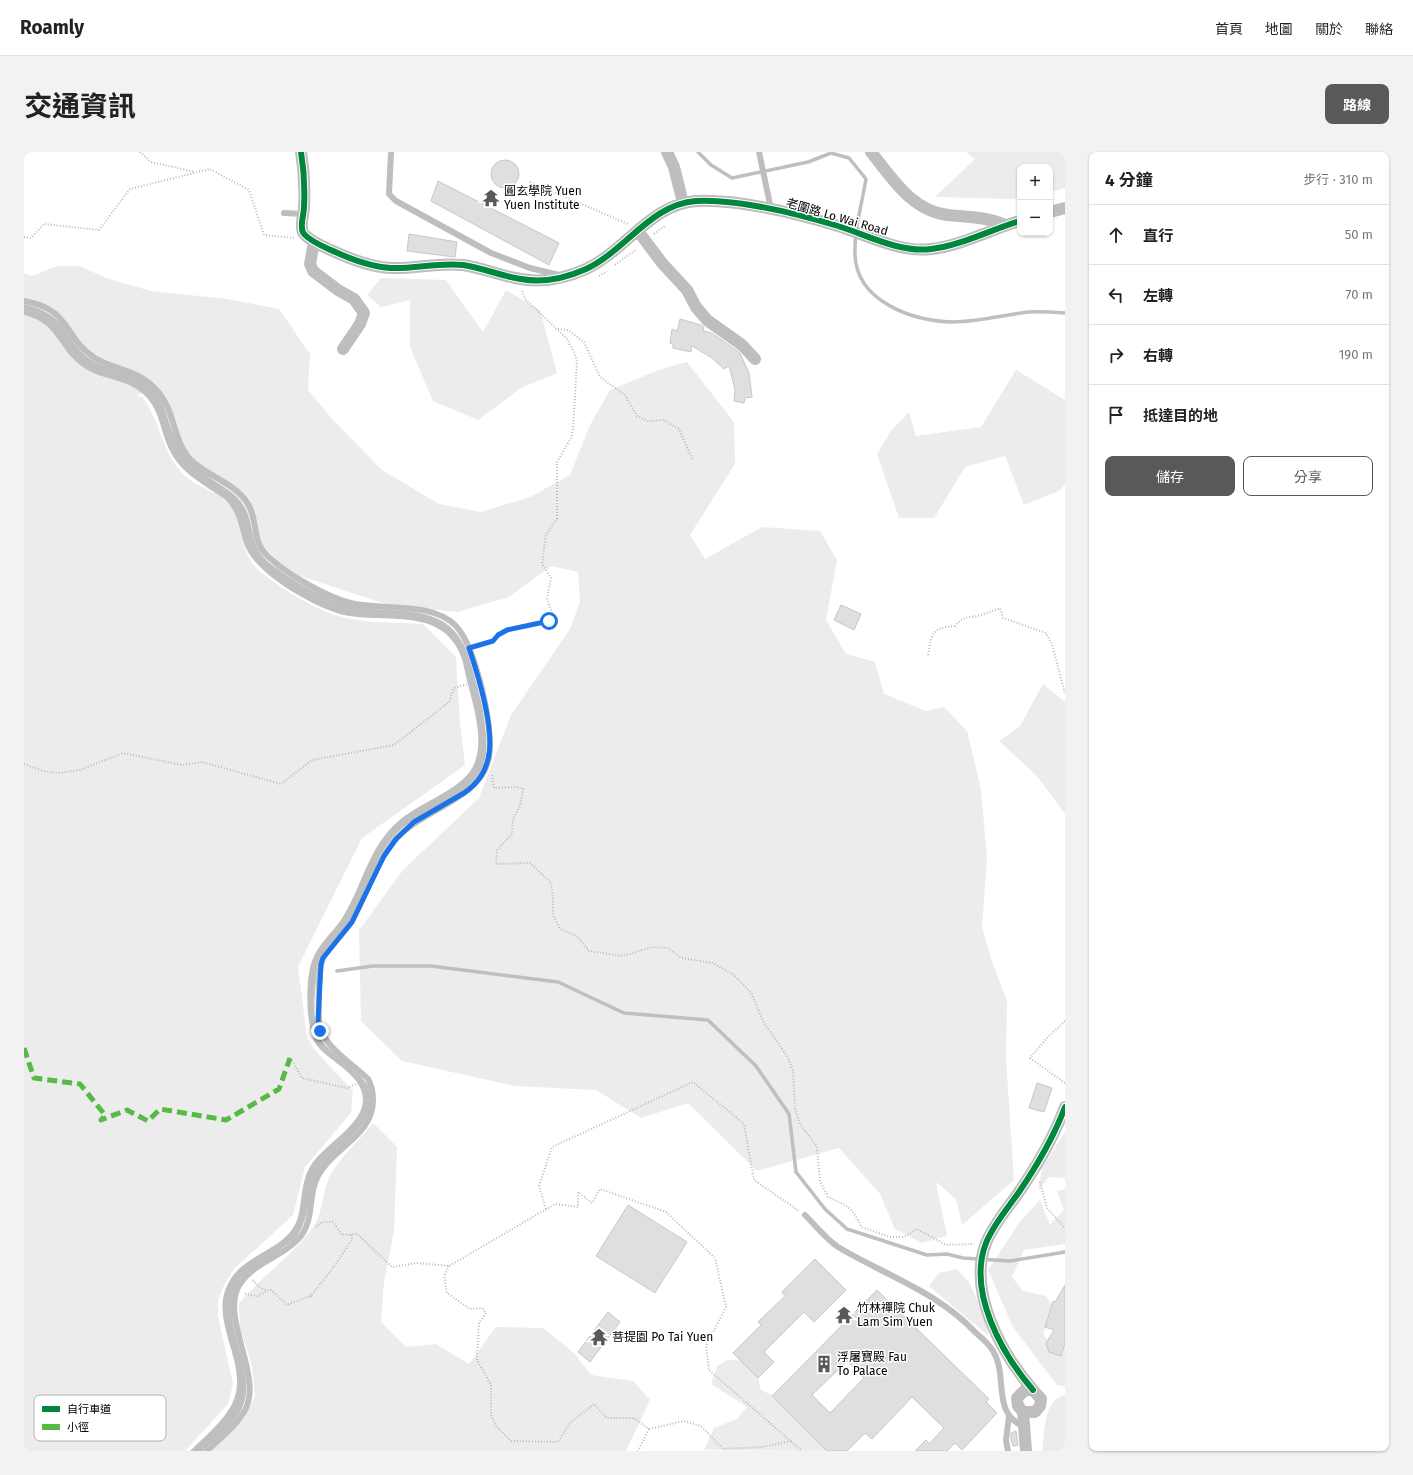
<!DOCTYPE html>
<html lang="zh-TW">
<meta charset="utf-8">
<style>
body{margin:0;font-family:"Fira Sans","Noto Sans TC",sans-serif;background:#f2f2f2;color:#222}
.controls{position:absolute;right:12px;top:12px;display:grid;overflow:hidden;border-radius:8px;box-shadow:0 1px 3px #0004}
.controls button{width:36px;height:36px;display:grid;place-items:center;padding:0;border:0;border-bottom:1px solid #e0e0e0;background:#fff;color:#222;font:20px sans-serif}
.stop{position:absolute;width:12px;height:12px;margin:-9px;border:3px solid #1a73e8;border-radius:50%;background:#fff}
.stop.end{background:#1a73e8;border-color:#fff;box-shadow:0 1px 4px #0008}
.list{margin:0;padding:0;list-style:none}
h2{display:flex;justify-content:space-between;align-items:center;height:52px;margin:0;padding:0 16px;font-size:17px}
h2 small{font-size:13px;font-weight:400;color:#767676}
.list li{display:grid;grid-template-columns:26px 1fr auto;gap:12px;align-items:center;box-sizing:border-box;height:60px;padding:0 16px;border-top:1px solid #e0e0e0}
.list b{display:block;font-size:15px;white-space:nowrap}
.list em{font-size:13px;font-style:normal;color:#767676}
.actions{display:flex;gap:8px;padding:12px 16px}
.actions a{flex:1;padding:9px 0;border:1px solid #595959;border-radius:8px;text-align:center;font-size:14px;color:#595959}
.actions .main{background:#595959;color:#fff}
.icon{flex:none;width:22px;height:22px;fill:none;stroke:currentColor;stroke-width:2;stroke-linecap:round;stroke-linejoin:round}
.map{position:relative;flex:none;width:1041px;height:1299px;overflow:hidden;border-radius:8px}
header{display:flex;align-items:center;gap:24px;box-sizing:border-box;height:56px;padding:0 20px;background:#fff;border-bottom:1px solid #e0e0e0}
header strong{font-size:19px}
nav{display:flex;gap:22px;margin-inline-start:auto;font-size:14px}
.intro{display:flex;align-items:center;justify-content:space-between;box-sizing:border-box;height:96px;padding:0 24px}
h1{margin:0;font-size:28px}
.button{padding:10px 18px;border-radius:8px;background:#595959;color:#fff;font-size:14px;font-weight:700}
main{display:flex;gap:24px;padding:0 24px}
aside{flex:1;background:#fff;border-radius:8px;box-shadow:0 1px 3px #0004}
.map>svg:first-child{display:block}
.green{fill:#ececec;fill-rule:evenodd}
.water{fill:#bfbfbf}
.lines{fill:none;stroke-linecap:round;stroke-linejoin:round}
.stream{stroke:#bfbfbf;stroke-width:3.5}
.building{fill:#dfdfdf;stroke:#c7c7c7;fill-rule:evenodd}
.path{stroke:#b9b9b9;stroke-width:2;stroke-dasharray:1 2;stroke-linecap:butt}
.service{stroke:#bebebe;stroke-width:6}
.minor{stroke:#bebebe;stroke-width:12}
.quiet{stroke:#58b947;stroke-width:5;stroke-dasharray:10 5;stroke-linecap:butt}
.cycleway-casing{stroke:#fff;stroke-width:8}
.cycleway{stroke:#00873e;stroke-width:6}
.route{stroke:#1a73e8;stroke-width:5}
.labels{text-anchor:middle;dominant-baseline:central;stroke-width:3;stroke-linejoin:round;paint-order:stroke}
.poi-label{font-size:12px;fill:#000;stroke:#fff;text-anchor:start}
.street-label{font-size:12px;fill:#000;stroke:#fff}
.key{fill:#fff;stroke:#b2b2b2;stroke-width:1}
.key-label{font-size:11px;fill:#000}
</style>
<header>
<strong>Roamly</strong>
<nav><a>首頁</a><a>地圖</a><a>關於</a><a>聯絡</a></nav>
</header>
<div class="intro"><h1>交通資訊</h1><a class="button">路線</a></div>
<main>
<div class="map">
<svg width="1041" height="1299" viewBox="0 0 1041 1299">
<rect width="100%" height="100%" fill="#fff"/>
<path class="green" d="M942 0H1041V36L1026 40V15H996V46L988 47 911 45 951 7Z
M33 114H55L85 127 127 139 203 147 255 157 286 202 284 238 310 269 358 318 415 352 457 360 506 345 546 323 566 273 586 238 637 217 663 210 710 270 711 312 666 383 681 407 738 375 796 379 813 408 802 468 822 502 851 510 860 542 902 559 920 555 943 579 957 637 963 707 958 775 968 810 983 849 982 906 990 1028 938 1073 932 1047 912 1030 923 1084 898 1091 871 1077 856 1042 815 996 733 1019 664 951 617 966 572 938 490 934 378 909 337 869 335 778 379 718 455 646 487 563 546 477 556 450 554 420 527 414 485 445 433 460 362 452 264 420 214 369C216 383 221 400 229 412 240 427 288 455 305 461 334 472 369 470 399 472L432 505 436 572 441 613 338 686 274 815 283 885 290 897 329 939 327 961 281 1015 269 1063 210 1117 200 1133 194 1149V1164L209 1232 204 1252 161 1299H0V121L8 124ZM126 238 157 299 191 342C182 336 170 332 162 325 138 303 137 269 118 245L112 244Z
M357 126 422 128 459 180 482 138 516 158 533 221 497 236 454 268 409 249 386 195V148L357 155 343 143Z
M992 218 1041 248V332L1035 339 1000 353 981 304 941 315 910 366H875L853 302 867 279 885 260 892 284 957 275Z
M1019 532 1041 550V662L1013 624 975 589 996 574Z
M349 971 373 995 370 1079 360 1130 357 1170 382 1195 412 1192 445 1212 472 1175 519 1176 551 1202 567 1223 609 1229 626 1248 602 1299H187L219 1268 231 1244 228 1214 216 1176 215 1152C237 1124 268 1105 289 1075 299 1062 298 1041 305 1026 316 1004 334 990 349 971Z
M1041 980V1026L1025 1025 1014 1039 1018 1016Z
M1041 1037V1092L1000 1098 988 1125 999 1139 1022 1144 1032 1159 1019 1181 1027 1195H1041V1234L1033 1233 989 1175 964 1118 997 1068 1016 1048 1026 1073 1040 1058 1033 1039Z
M933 1117 946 1132 966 1177 963 1183 905 1134 915 1121Z
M703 1208 730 1209 737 1238 761 1249 814 1299 680 1298 690 1276 713 1267 723 1255 687 1232 693 1214Z
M1041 1243V1299H1018C1021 1280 1019 1248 1041 1243Z"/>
<path class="water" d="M0 152C18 157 32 163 43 180 48 188 53 196 61 203 79 218 105 218 124 233 145 251 141 270 154 289 161 300 171 312 180 321 192 332 207 337 217 350 233 371 222 392 247 412 269 429 302 448 330 454 370 463 418 449 440 493 445 503 448 515 451 526 458 550 464 577 462 602 457 644 400 655 373 681 348 707 342 745 322 774 312 789 296 798 293 817 291 834 288 866 294 881 308 915 374 925 336 975L292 1022C283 1044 286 1068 271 1087L217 1126C187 1170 241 1219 215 1262 206 1276 191 1287 179 1299H166C180 1285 199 1270 208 1252 228 1212 181 1169 206 1128 221 1103 254 1099 269 1076 281 1059 273 1032 289 1010 302 992 340 971 339 947 338 923 308 911 294 895 281 880 281 828 288 809 294 792 307 782 317 768 337 737 343 700 369 674 389 654 417 646 438 628 466 606 451 561 444 532 441 522 440 511 436 502 416 453 356 473 316 462 288 454 237 425 223 398 213 378 218 366 201 347 180 333 156 321 145 297 137 281 136 261 124 247 103 223 77 231 55 212 33 194 32 170 0 163Z"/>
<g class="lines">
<path class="stream" d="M674 0 687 13 708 26 784 10 807 1 825 6 842 27C838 52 830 77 831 102 832 150 889 169 929 170 954 170 979 163 1004 160 1016 159 1029 160 1041 161
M313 819 349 814H407L534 830 600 861 684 868 732 914 765 962 772 1020 801 1057 823 1077 903 1103 923 1102 939 1106 986 1109 1041 1100"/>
</g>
<path class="building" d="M467 22a14 14 0 1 1 28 0a14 14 0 1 1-28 0Z
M414 29 535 91 525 113 407 49Z
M385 82 433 90 431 105 383 99Z
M656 167 677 173 680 175 679 179 688 181 716 201 725 221 728 245 721 246 720 251 710 249 711 237 705 214 700 217 688 206 668 194 667 200 649 196V192L646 191 648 177 653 179Z
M817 453 837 462 830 478 810 468Z
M1013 931 1028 936 1020 960 1005 956Z
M604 1053 663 1090 631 1141 572 1104Z
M791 1107 822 1138 790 1170 780 1160 740 1200 750 1210 734 1226 709 1201 737 1173 734 1170 761 1144 758 1140Z
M1041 1133V1191L1037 1204 1025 1200 1022 1191 1030 1178 1021 1175 1029 1149 1031 1150Z
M853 1138 965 1247 962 1250 973 1261 938 1298 931 1291 923 1299H891L902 1288 905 1292 920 1276 888 1245 848 1287 841 1281 823 1299H803L748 1244ZM823 1209 840 1226 806 1261 788 1243Z
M584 1160 596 1170 566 1210 554 1200Z
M992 1279 994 1293 989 1294 987 1288V1281Z"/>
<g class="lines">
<path class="path" d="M116 0 127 10 171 20
M506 30 604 72
M630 82 641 74
M0 85 7 86 20 72 75 78 106 37 186 17 225 38 240 83 270 86
M591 113 613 97
M575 124 583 119
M534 177 544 178 560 190 576 225 601 243 613 264 624 269 640 268 655 277 669 309
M452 494 469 489 474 483 483 478 525 469 528 461 523 447 527 426 518 412 522 382 533 367V310L547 286 549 277 553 210 551 202 543 187 501 147 498 138
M904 503C908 481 907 476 931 474 941 462 944 467 957 463 963 461 969 459 976 456L979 466 1022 481 1028 492 1041 542
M0 612 19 619 34 621 56 618 99 601 158 613 178 610 257 632 288 608 370 593 425 550 430 536 448 531
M468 623 470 636 492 635 499 637 496 654 489 667 488 682 473 698 472 712 506 711 527 731 529 746V763L536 777 553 784 565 799 598 804 629 795 644 796 657 806 689 811 710 823 727 841 740 871 763 904 769 919 771 957 776 972 793 995 796 1029 804 1045C822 1053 829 1055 837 1075L866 1085H880L893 1077 922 1093 950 1092
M1041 869 1023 886 1006 906 1041 931
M266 906 278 926 323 936 337 930
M1016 1030 1023 1056 1041 1076
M522 1057 515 1034 528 995 669 930 720 972 730 1028 775 1059
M292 1075 298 1070H309L318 1083 333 1082 368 1115 393 1111 425 1114 531 1052 554 1055V1040L568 1051 576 1037 642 1060 691 1106 702 1155 682 1194 685 1218 778 1299
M425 1114 420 1124 423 1141 446 1157 458 1156 462 1161 455 1171 453 1208 467 1233V1263L472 1274 487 1289 534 1290 546 1271 570 1252 583 1266H610L625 1277 614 1299
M229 1128C234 1134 240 1140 247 1138L263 1153 288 1143
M221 1142 233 1144 244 1139
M286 1145 312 1112 328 1087 327 1082
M625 1277 660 1269 677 1274 699 1297 738 1295 767 1289"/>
<path class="service" d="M367 0 365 42 372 49 467 101 506 116 535 123
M735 0 747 57
M260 61 279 62
M0 149C48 157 39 186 71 206 95 220 115 217 135 241 151 260 149 288 166 307 182 324 212 331 224 352 236 372 225 390 248 408 266 424 308 448 331 452 362 458 409 450 432 474 452 496 470 575 465 605 458 647 399 657 373 686 352 709 343 742 328 769 320 783 305 792 299 806 293 820 295 853 295 869 298 895 327 910 344 927 348 934 349 940 349 947 350 984 307 996 293 1026 284 1044 290 1067 277 1084 261 1104 230 1110 216 1132 195 1164 238 1221 222 1256 214 1273 196 1286 183 1299
M781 1063C791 1073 802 1087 814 1095 861 1123 914 1140 952 1181 958 1186 965 1192 969 1199 985 1224 966 1261 1001 1275
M984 1299 982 1288 985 1264"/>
<path class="minor" d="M277 0C280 18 281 37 280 55 280 62 277 69 278 76 278 79 279 81 281 83 288 90 298 94 307 98 326 107 346 115 367 116 391 117 415 110 439 113 459 116 477 124 497 127 519 131 542 126 562 117 601 99 627 52 672 49 714 47 774 62 814 74 843 83 876 101 907 97 936 94 968 77 996 69
M643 0 650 15 659 51
M847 0C868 26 888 59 924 63 945 65 963 65 982 73
M1026 60 1041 56
M614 79 638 111 663 138 672 155 683 168 718 193 731 207
M290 90 286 112 289 119 314 138 330 147 340 161 336 172 319 197
M1009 1238C978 1202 943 1140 962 1091 969 1073 984 1056 995 1040 1014 1012 1029 987 1041 955
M999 1260H1011L1016 1254 1017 1247 1009 1238H1001L993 1246 994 1254 999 1260 1002 1299"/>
<path class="quiet" d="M0 896 10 926 56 932 81 963 77 968 103 958 124 969 136 957 202 968 255 937 266 906"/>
<g class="cycleway-casing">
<path id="cycleway" d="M277 0C280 18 281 37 280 55 280 62 277 69 278 76 278 79 279 81 281 83 288 90 298 94 307 98 326 107 346 115 367 116 391 117 415 110 439 113 459 116 477 124 497 127 519 131 542 126 562 117 601 99 627 52 672 49 714 47 774 62 814 74 843 83 876 101 907 97 936 94 968 77 996 69
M1009 1238C978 1202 943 1140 962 1091 969 1073 984 1056 995 1040 1014 1012 1029 987 1041 955"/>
</g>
<use href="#cycleway" class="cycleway"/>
</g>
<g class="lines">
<path class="route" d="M296 879 294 869 297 812 299 806 328 770 360 704 372 687 390 670 440 641C452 633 461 621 464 607 472 579 454 523 445 496L469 489 474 483 483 478 525 469"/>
</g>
<defs>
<g id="temple-bare" transform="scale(1.38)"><path d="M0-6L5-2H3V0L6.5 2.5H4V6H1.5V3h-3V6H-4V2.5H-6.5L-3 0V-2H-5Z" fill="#595959" stroke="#fff" stroke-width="2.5" paint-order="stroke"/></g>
<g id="building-bare" transform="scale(1.38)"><path d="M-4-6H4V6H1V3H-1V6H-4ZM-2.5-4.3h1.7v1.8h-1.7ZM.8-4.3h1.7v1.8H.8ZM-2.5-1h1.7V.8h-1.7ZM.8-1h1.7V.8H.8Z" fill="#595959" stroke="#fff" stroke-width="2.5" paint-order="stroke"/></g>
</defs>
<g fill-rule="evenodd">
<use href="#temple-bare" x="467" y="46"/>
<use href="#temple-bare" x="820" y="1163"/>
<use href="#temple-bare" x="575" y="1185"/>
<use href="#building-bare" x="800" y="1212"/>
</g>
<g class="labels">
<g class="poi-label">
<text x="480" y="39">圓玄學院 Yuen<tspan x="480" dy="14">Yuen Institute</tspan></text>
<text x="833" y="1156">竹林禪院 Chuk<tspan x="833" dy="14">Lam Sim Yuen</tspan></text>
<text x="588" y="1185">菩提園 Po Tai Yuen</text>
<text x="813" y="1205">浮屠寶殿 Fau<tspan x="813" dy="14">To Palace</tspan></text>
</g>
<g class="street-label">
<text transform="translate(813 65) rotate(16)">老圍路 Lo Wai Road</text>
</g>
</g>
<rect x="10" y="1243" width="132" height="46" rx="6" class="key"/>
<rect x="18" y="1254" width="18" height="6" fill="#00873e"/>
<rect x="18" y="1272" width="18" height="6" fill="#58b947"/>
<g class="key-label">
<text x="43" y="1261">自行車道</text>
<text x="43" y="1279">小徑</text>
</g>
</svg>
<div class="controls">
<button>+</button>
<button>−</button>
</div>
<div class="stop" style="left:525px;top:469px"></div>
<div class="stop end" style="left:296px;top:879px"></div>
</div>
<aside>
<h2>4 分鐘<small>步行 · 310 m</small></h2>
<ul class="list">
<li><svg class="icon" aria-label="ahead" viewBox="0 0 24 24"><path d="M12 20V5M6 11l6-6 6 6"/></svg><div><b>直行</b></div><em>50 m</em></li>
<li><svg class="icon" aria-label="left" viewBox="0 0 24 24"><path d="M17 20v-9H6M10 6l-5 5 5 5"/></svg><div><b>左轉</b></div><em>70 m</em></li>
<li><svg class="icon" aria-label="right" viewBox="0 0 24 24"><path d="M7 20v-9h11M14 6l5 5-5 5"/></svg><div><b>右轉</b></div><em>190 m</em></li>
<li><svg class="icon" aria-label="arrive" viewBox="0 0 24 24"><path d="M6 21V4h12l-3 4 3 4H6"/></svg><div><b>抵達目的地</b></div></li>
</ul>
<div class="actions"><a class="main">儲存</a><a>分享</a></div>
</aside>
</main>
